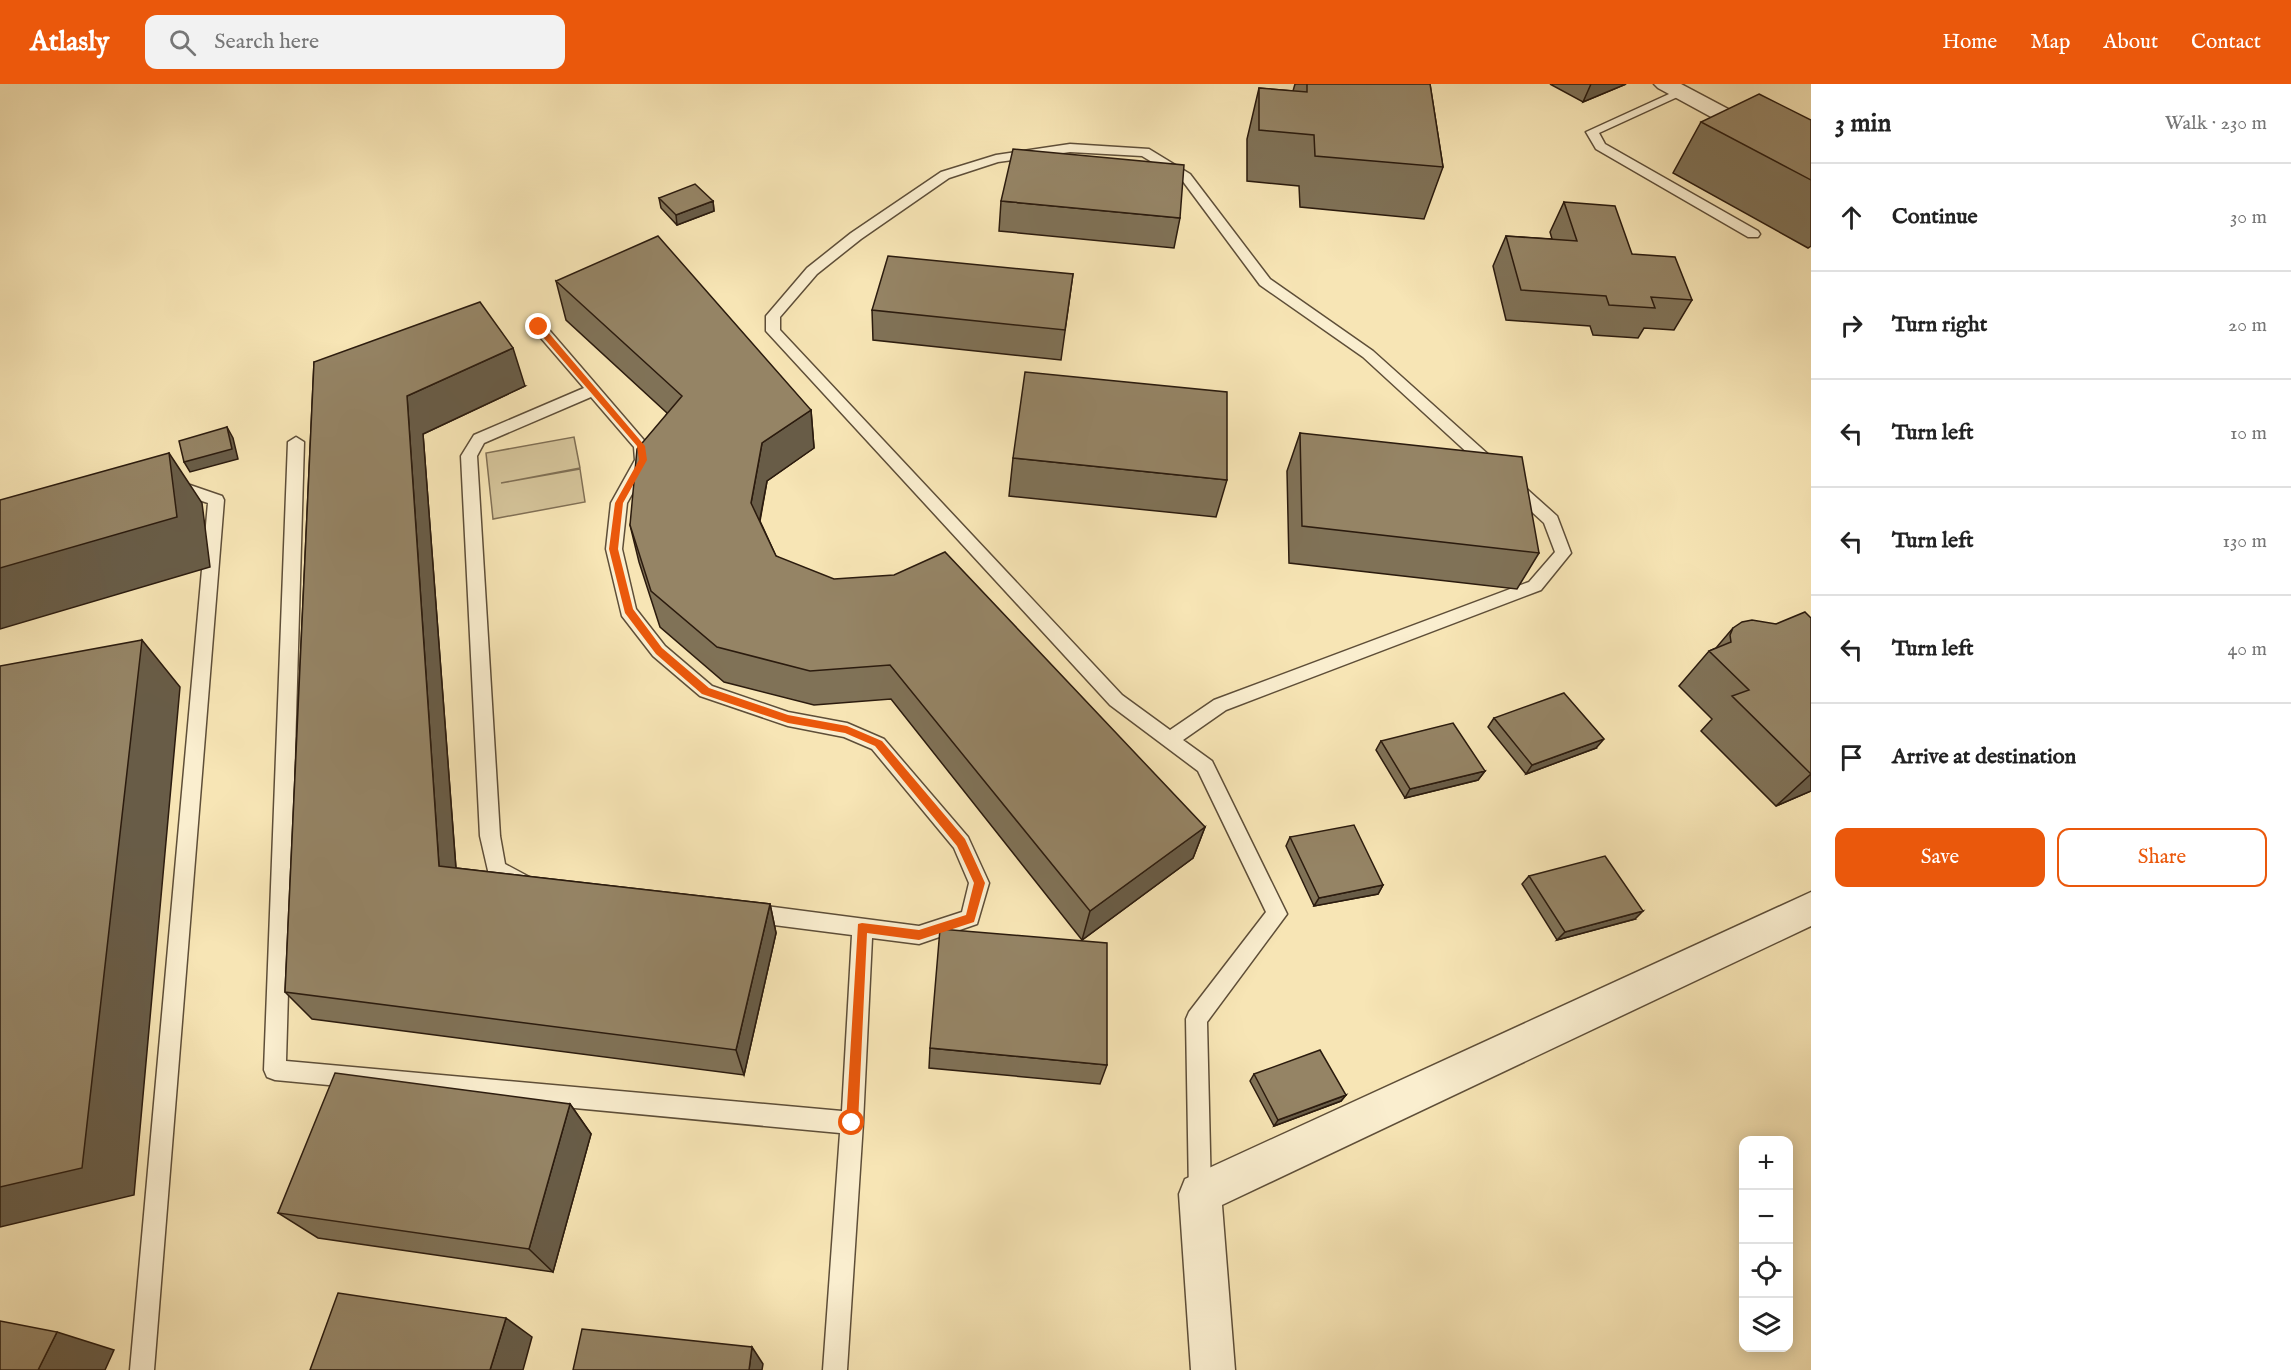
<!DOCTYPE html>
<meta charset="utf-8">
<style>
body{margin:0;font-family:"IM FELL English",serif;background:#f2f2f2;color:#222}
.controls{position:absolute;right:18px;bottom:18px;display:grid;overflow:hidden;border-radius:12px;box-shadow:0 3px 15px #0003}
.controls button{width:54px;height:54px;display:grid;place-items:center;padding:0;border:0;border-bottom:2px solid #e0e0e0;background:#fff;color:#222;font:30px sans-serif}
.stop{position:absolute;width:18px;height:18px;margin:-14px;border:4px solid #ea580c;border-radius:50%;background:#fff}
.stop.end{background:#ea580c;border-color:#fff;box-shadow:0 2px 6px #0008}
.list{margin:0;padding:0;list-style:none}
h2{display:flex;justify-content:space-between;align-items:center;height:78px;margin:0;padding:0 24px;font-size:26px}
h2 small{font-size:20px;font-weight:400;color:#767676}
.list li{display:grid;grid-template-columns:39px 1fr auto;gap:18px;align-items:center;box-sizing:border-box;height:108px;padding:0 24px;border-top:2px solid #e0e0e0}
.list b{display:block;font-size:22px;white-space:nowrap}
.list em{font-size:20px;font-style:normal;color:#767676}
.actions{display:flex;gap:12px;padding:18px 24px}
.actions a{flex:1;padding:14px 0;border:2px solid #ea580c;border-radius:12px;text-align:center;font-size:21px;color:#ea580c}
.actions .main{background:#ea580c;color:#fff}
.icon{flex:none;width:33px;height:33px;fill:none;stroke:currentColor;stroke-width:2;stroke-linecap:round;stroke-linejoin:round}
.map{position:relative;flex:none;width:1811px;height:1286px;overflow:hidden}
header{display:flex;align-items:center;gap:36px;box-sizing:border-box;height:84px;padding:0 30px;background:#ea580c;color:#fff}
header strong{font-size:28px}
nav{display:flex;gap:33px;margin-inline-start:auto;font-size:21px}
.search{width:420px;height:54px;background:#f2f2f2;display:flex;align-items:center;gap:15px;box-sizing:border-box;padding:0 21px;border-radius:12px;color:#767676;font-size:22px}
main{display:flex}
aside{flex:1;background:#fff}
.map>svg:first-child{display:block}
.green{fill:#d4c399;stroke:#806f54;stroke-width:1.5}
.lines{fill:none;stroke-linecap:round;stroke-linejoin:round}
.service-casing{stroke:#5e4e38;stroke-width:3}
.minor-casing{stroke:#5e4e38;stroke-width:3}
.service{fill:#faeecf;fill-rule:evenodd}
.minor{fill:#faeecf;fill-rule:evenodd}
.wall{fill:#807257;stroke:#2b1b0e;stroke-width:1.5}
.shaded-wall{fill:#685c47;stroke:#2b1b0e;stroke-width:1.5}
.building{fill:#958465;stroke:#2b1b0e;stroke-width:1.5}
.route{fill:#ea580c}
</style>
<header>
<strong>Atlasly</strong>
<div class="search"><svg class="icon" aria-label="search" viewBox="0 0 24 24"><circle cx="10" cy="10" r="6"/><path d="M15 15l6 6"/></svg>Search here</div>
<nav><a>Home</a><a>Map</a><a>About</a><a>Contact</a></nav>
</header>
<main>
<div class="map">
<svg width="1811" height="1286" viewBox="0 0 1811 1286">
<rect width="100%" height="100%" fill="#f7e5b5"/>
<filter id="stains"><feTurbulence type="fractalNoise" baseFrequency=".00333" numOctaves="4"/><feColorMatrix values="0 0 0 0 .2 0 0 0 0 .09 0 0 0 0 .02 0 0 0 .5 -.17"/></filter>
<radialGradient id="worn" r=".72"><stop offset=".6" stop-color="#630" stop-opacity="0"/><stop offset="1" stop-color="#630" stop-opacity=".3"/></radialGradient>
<path class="green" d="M574 353 580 384 501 399 580 385 585 418 493 435 486 369Z"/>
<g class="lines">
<g class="service-casing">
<path id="service" d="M1680 5 1686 8 1684 10 1599 49 1605 60 1758 147 1760 150 1758 153H1748L1596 65 1586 48Z
M1070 60 1149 65 1190 90 1270 195 1373 267 1557 432 1571 469 1541 506 1226 626 1183 656 1212 677 1287 830 1207 938 1211 1110 1208 1118 1200 1121 1192 1118 1189 1110 1186 935 1189 928 1266 828 1198 687 1110 621 766 247V232L807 184 851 149 941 88 996 71ZM1070 68 1142 72 1182 96 1260 201 1363 273 1544 439 1555 468 1529 498 1214 616 1170 646 1122 611 780 246V233L817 190 861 155 949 94 998 78Z
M539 239 544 240 649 362 651 376 627 419 622 465 636 525 665 562 712 602 788 628 847 639 884 655 968 753 989 799 977 840 919 860 872 854 863 1039 847 1286H823L840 1049 275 996 267 993 264 986 288 358 296 353 304 358 286 977 842 1027 852 851 750 838 743 835 740 829 743 823 750 820 919 842 962 828 969 799 954 764 872 665 844 653 788 642 700 612 653 572 622 532 606 465 611 419 635 376 634 363 591 313 484 359 477 372 500 752 505 780 533 795 536 801 533 807 526 810 489 791 480 752 461 372 474 351 584 304 534 246 532 243 534 240Z
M190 401 222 412 224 416 154 1286H130L208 419 190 413 172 418 166 416 164 412 166 408Z"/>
</g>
<g class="minor-casing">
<path id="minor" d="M1654 0H1681L1811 69V85L1803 83 1658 4Z
M1811 808V842L1222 1121 1235 1286H1191L1179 1110 1185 1095Z"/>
</g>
<use href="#service" class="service"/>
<use href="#minor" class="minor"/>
</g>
<path class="wall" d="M1295 0H1430L1443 83 1424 135 1300 123 1299 102 1247 97V55L1259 4 1293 7Z
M1550 0H1626L1583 18Z
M1811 36V162L1808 164 1673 89 1701 38Z
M659 114 713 117 714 127 677 141 661 124Z
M1001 117 1180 134 1174 164 999 147Z
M1564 118 1692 216 1674 246 1644 244 1638 254 1593 251 1590 242 1506 236 1493 182 1506 152 1552 155 1550 148Z
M1073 190 1061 276 873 256 872 226Z
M556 197 811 326 814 364 767 397 760 437 776 472 1205 743 1193 774 1082 856 891 615 814 621 724 598 660 543 639 478 630 441 667 329 566 236Z
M314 278 525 302 423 350 456 784 770 820 776 849 744 991 312 935 285 908Z
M1300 349 1539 469 1517 505 1289 479 1287 387Z
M1013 374 1227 396 1216 433 1009 412Z
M1811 534V707L1776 722 1701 647 1712 635 1679 602 1709 567 1716 564 1733 544 1776 540Z
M1494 634 1596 664 1526 690 1488 643Z
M1381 657 1485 687 1478 696 1405 714 1376 666Z
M1290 753 1383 801 1378 810 1314 822 1286 762Z
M1529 792 1635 835 1557 856 1522 800Z
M930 964 1107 981 1100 1000 929 984Z
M1254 990 1346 1011 1341 1017 1274 1042 1250 997Z
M570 1020 591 1050 553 1188 318 1154 278 1129Z"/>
<path class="shaded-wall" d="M1591 0H1626L1583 18Z
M713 117 714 127 677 141 676 131Z
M513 264 525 302 423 350 458 812 439 782 407 312Z
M811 326 814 364 767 397 756 456 751 419 762 359Z
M227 343 233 354 238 375 190 388 184 378Z
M169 369 202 419 210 483 0 545V484Z
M142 556 180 603 134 1111 0 1143V1103Z
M1604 655 1596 664 1526 690 1532 681Z
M1485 687 1478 696 1405 714 1410 705Z
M1811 690V707L1776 722Z
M1205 743 1193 774 1082 856 1090 827Z
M1383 801 1378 810 1314 822 1319 814Z
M770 820 776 849 744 991 736 966Z
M1643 827 1635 835 1557 856 1565 848Z
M1346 1011 1341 1017 1274 1042 1278 1036Z
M570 1020 591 1050 553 1188 529 1165Z
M506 1234 532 1253 523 1286H490Z
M57 1248 114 1266 105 1286H38Z
M752 1263 763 1280 762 1286H749Z"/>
<path class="building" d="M1307 0H1430L1443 83 1315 72 1314 51 1259 46V4L1307 8Z
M1759 10 1811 36V96L1701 38Z
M1013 65 1184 81 1180 134 1001 117Z
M695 100 713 117 676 131 659 114Z
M1564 118 1615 122 1632 170 1675 173 1692 216 1651 213 1655 224 1609 221 1606 212 1521 206 1506 152 1577 157Z
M658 152 811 326 762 359 751 419 776 472 834 495 894 491 945 468 1205 743 1090 827 890 581 810 587 717 563 651 507 630 441 637 365 682 312 556 197Z
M888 172 1073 190 1065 246 872 226Z
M480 218 513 264 407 312 439 782 770 820 736 966 285 908 314 278Z
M1025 288 1227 308V396L1013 374Z
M227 343 232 365 184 378 179 357Z
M1300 349 1522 373 1539 469 1302 442Z
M169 369 177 433 0 484V416Z
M1805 528 1811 534V690L1732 612 1749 606 1709 567 1731 558 1730 551 1733 544 1742 538 1752 536 1776 540Z
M142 556 82 1084 0 1103V582Z
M1564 609 1604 655 1532 681 1494 634Z
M1453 639 1485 687 1410 705 1381 657Z
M1354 741 1383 801 1319 814 1290 753Z
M1605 772 1643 827 1565 848 1529 792Z
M940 845 1107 859V981L930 964Z
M1320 966 1346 1011 1278 1036 1254 990Z
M335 989 570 1020 529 1165 278 1129Z
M338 1209 506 1234 490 1286H310Z
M0 1237 57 1248 38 1286H0Z
M582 1245 752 1263 749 1286H573Z"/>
<path class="route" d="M536 241H542L645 362 647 376 623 419 618 465 633 525 662 564 709 604 788 631 847 642 882 657 965 755 985 799 974 838 919 856 867 849 858 1039 852 1045 846 1039 858 840 862 839 919 846 966 831 974 799 957 762 875 662 845 649 788 639 702 610 656 570 625 529 609 465 615 419 639 376 637 362 536 245Z"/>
<rect width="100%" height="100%" filter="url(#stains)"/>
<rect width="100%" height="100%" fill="url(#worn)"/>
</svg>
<div class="controls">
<button>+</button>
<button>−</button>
<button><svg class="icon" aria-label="locate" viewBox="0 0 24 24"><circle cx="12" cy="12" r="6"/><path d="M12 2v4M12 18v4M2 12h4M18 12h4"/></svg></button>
<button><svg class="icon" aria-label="layers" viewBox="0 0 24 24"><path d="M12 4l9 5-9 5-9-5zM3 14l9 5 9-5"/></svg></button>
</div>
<div class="stop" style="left:852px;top:1039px"></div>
<div class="stop end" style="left:539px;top:243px"></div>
</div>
<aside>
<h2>3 min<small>Walk · 230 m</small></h2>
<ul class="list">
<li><svg class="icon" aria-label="ahead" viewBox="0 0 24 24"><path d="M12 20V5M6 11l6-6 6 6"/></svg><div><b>Continue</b></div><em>30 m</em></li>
<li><svg class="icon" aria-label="right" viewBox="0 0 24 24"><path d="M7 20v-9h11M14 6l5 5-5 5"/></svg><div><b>Turn right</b></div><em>20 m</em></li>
<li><svg class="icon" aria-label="left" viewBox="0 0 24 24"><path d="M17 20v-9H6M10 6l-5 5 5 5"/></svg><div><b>Turn left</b></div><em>10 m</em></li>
<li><svg class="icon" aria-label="left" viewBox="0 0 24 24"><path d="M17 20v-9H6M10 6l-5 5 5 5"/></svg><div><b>Turn left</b></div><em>130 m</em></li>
<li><svg class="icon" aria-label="left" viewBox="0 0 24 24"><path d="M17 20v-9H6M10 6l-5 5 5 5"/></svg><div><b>Turn left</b></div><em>40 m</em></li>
<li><svg class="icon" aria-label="arrive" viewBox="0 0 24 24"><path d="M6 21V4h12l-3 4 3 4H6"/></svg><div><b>Arrive at destination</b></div></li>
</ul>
<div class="actions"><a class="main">Save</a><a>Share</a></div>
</aside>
</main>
